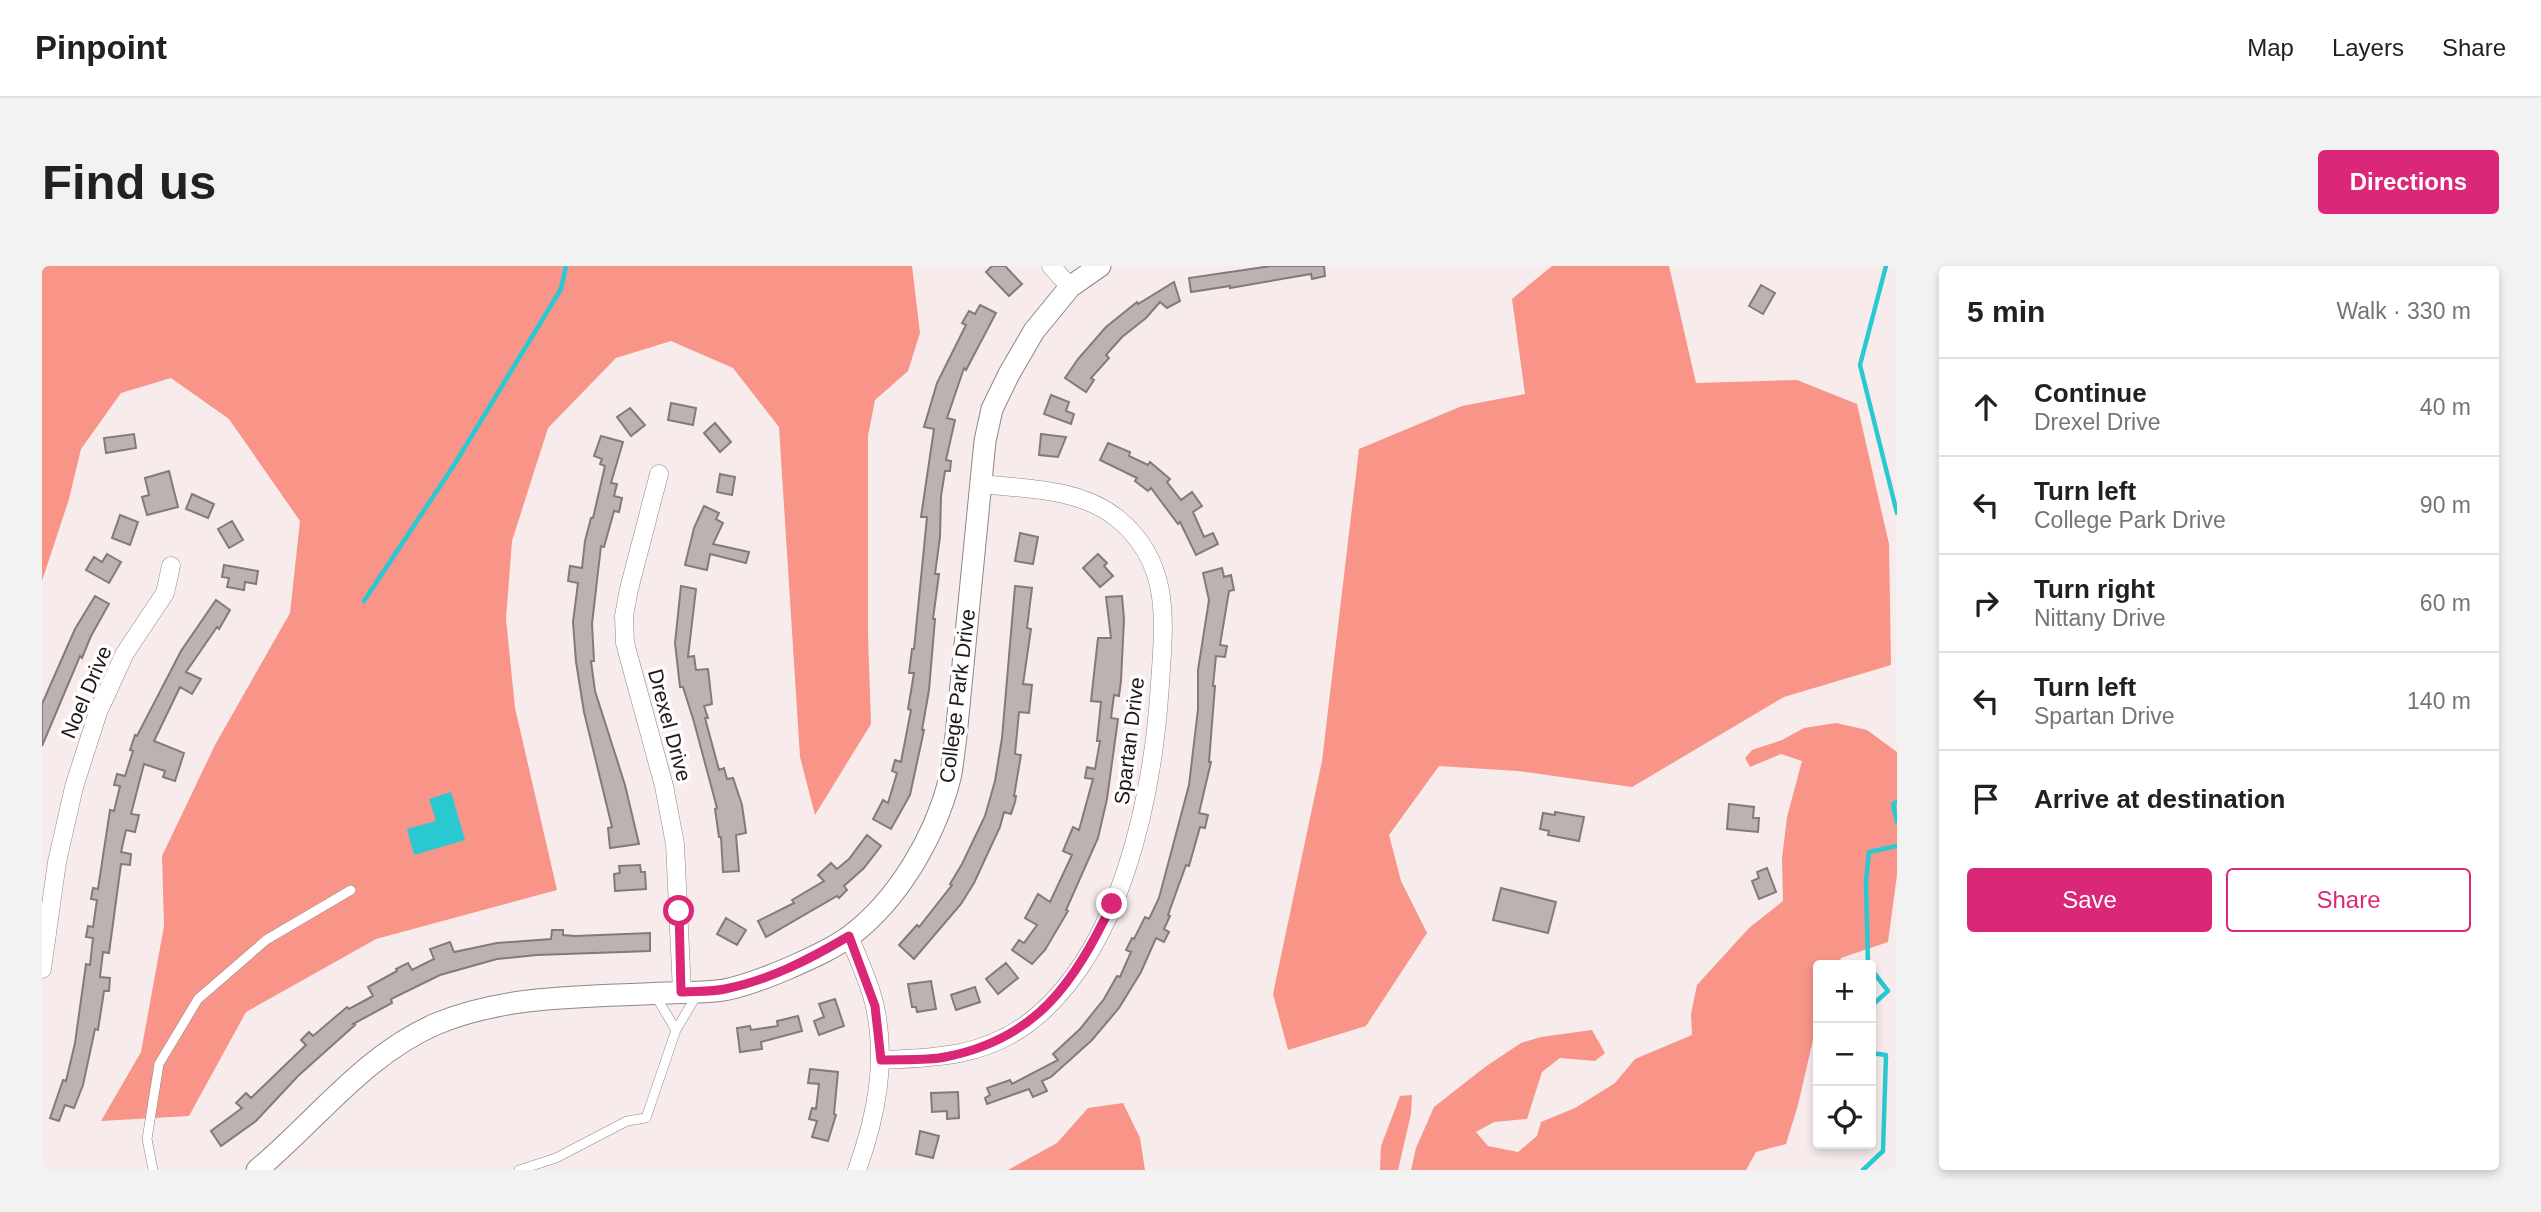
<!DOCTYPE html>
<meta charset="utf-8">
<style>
body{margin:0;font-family:Arial,sans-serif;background:#f2f2f2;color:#202124}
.controls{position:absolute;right:21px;bottom:21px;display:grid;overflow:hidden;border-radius:7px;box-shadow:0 4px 10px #0003}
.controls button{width:63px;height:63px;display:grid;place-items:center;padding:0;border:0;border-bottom:2px solid #e0e0e0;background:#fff;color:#202124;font:35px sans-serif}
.stop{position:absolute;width:21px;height:21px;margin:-16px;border:5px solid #db2777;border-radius:50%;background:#fff}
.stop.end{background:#db2777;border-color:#fff;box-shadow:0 2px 7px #0008}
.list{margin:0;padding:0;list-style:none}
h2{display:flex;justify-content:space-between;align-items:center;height:91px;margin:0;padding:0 28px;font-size:30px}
h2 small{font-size:23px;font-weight:400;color:#757577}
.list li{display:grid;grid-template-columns:46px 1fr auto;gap:21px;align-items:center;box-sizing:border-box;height:98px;padding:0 28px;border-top:2px solid #e0e0e0}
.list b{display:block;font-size:26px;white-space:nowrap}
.list p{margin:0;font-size:23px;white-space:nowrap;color:#757577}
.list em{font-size:23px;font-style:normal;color:#757577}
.actions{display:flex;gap:14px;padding:21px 28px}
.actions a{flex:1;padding:16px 0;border:2px solid #db2777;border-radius:7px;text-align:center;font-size:24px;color:#db2777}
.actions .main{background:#db2777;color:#fff}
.icon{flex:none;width:38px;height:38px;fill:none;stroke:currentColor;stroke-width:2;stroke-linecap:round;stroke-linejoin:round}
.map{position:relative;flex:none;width:1855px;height:904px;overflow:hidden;border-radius:7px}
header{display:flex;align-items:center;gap:42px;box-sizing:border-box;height:98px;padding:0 35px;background:#fff;border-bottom:2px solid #e0e0e0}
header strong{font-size:33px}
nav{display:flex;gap:38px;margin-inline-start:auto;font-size:24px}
.intro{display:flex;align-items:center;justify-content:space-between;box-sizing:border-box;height:168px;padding:0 42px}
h1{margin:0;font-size:49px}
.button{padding:18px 32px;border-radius:7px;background:#db2777;color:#fff;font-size:24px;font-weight:700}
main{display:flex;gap:42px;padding:0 42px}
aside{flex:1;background:#fff;border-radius:7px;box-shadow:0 4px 10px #0003}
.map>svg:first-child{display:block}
.forest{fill:#f89488}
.water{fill:#29c9d2}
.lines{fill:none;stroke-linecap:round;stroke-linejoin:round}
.stream{stroke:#29c9d2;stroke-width:4.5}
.building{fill:#bcb2b0;stroke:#837a79;stroke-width:2}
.service-casing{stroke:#8f8685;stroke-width:10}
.minor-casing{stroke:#8f8685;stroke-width:19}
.tertiary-casing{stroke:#8f8685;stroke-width:23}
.service{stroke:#fff;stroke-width:9}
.minor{stroke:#fff;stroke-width:18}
.tertiary{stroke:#fff;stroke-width:21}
.route{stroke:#db2777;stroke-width:9}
.labels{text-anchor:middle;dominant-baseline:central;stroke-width:7;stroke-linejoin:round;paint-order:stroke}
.street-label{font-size:21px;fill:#1c1918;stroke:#fefcfc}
</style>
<header>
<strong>Pinpoint</strong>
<nav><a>Map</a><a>Layers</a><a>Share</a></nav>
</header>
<div class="intro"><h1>Find us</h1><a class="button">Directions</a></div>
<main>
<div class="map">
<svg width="1855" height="904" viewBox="0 0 1855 904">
<rect width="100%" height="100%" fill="#f7eceb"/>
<path class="forest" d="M0 0H870L878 67 866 105 833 134 826 170V368L829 458 773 549 758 491 737 161 691 102 629 75 574 92 506 162 470 275 464 353 473 442 515 624 334 673 204 746 147 850 59 855 99 786 122 660 120 590 173 479 248 347 258 255 187 153 129 112 79 127 39 183 27 233 0 315Z
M1510 0H1627L1654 117 1755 114 1815 138 1847 278 1849 399 1742 431 1590 521 1476 505 1397 500 1347 569 1359 615 1385 667 1324 760 1246 784 1231 728 1280 495 1317 183 1420 140 1483 128 1470 33Z
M1794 457 1825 464 1855 486V609L1846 676 1799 692 1796 699H1776V752L1756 839 1744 878 1714 886 1704 904H1369L1374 882 1392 841 1443 801 1479 777 1499 771 1550 764 1563 787 1553 795 1518 792 1500 806 1485 853 1452 856 1434 866 1446 880 1476 886 1495 870 1499 856 1533 842 1573 817 1593 793 1650 769 1649 748 1655 719 1707 662 1741 635 1740 592 1745 551 1760 495 1739 488 1708 501 1703 492 1710 484 1740 474 1762 462Z
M1370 829 1369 848 1356 904H1338L1339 880 1358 830Z
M1081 837 1098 872 1103 904H966L1015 877 1046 842Z"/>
<path class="water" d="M409 526 423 574 372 589 365 563 394 555 387 533Z"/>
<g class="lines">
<path class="stream" d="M1844 0 1818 99 1855 247
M322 335 412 199 519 23 524 0
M1855 536 1851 538 1855 556
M1826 699 1824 616 1827 586 1855 580
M1829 703 1846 725 1829 740
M1821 904 1841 885 1844 789 1829 787"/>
</g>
<path class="building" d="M950 0H963L980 18 967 30 944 6Z
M1229 0H1282L1283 10 1270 13 1269 8 1188 22V20L1149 26 1147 12Z
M1132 16 1138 35 1125 42 1118 36 1104 52 1080 71 1064 89 1067 92 1049 112 1052 114 1044 126 1023 112 1036 93 1064 61 1095 36 1096 38Z
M1719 19 1733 27 1721 48 1707 40Z
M938 39 954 47 924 104 922 102 905 152 913 154 904 194 909 195 908 205H903L899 230 898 271 893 308H897L891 353H893L887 424 880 464H882L868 529 849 563 831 553 841 534 846 537 855 507 850 505 853 494 859 496 869 444 866 443 872 407H867L870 383H872L885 251H879L892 163 882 161 895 117 924 59 920 57 927 45 933 48Z
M1009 129 1027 136 1024 145 1032 148 1029 158 1002 148Z
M629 137 654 142 651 159 626 154Z
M588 142 603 159 589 170 575 151Z
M673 157 689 176 678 186 662 167Z
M92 168 94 182 64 187 62 172Z
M999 168 1024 171 1016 191 997 189Z
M559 170 581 176 569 217 575 218 572 230 580 232 577 246 572 245 562 281 559 280 550 358 552 395H549L553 425 583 519 597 578 568 582 566 562 570 561 542 446 534 396 531 356 536 317 526 315 528 300 540 302 543 275 549 252H551L563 200 558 198 560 193 552 190Z
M1066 177 1088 186 1087 190 1106 199 1108 196 1128 213 1125 216 1139 234 1150 226 1160 240 1151 246 1162 271 1171 267 1176 278 1154 289 1138 256 1136 258 1109 222 1106 225 1093 215 1095 212 1058 194Z
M127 205 136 241 105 249 100 231 107 229 103 212Z
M678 208 693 211 690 229 675 226Z
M150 228 172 238 166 252 144 243Z
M662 240 677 247 674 253 681 257 671 278 707 286 704 297 668 288 665 304 643 299 652 262Z
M78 249 96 256 88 279 70 272Z
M190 255 201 274 187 282 176 263Z
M978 267 996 271 991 298 973 295Z
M65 288 79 296 67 317 44 304 52 291 60 296Z
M1056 288 1065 297 1062 300 1071 310 1058 321 1041 302Z
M182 299 216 305 214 318 203 316 202 324 185 321 187 312 180 311Z
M1180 302 1182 311 1189 309 1192 324 1187 325 1178 379 1185 380 1183 391 1174 390 1171 420H1173L1167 496H1169L1157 547 1166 549 1163 562 1158 561 1147 600 1144 599 1126 649 1128 650 1122 663 1127 666 1122 676 1114 672 1099 706 1077 742 1050 774 1009 811 1000 815 1005 825 991 831 987 823 945 838 943 832 948 829 945 822 968 814 970 818 1016 794 1011 788 1038 763 1062 733 1075 710 1078 711 1089 686 1084 684 1090 672 1092 673 1103 651 1107 653 1117 632 1147 519 1156 443V404L1167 334 1161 307Z
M639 320 654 323 646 391 652 390 654 404 666 403 670 438 662 440 666 452H663L677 504 682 502 685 513 691 512 700 539 704 567 694 569 697 605 681 606 679 571H677L673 543 675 542 652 456 641 421H638L633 377Z
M973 320 990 322 985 362 989 363 981 418 990 419 987 447 977 446 973 488 979 489 972 530H974L973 536 969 548 962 546 958 561 932 617 919 638 872 693 857 679 875 659 877 661 910 619 908 618 920 598 943 550 953 515 960 472Z
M53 330 67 338 49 370 40 392 38 390 0 480V438L33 363Z
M1080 330 1082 353 1079 415 1077 430 1072 429 1069 452 1076 453 1065 533 1056 572 1024 644 1026 645 1003 684 990 698 970 684 977 674 982 677 995 659 983 652 996 628 1008 636 1030 589 1021 585 1031 561 1037 564 1051 513 1043 512 1045 501 1053 503 1058 475H1055L1059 436 1049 435 1056 372H1069L1064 331Z
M174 334 188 344 177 363 175 361 144 406 159 413 150 428 138 421 112 475 142 487 133 515 121 511 123 505 102 498 89 548 97 549 93 566 84 564 79 586 89 588 88 599 79 598 67 687 61 686 58 711 68 712 67 725H62L56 764 53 763 41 819 32 842 23 839 17 855 8 852 21 814 24 815 33 777 44 698 48 699 51 672 44 671 46 660 51 661 55 634 49 633 51 622 56 623 68 544 72 545 78 520 72 519 75 508 83 510 91 485 88 484 93 469 95 470 139 385Z
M1687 538 1712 541 1711 552H1717L1716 566 1685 563Z
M1513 546 1542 551 1537 575 1506 569 1507 565 1498 563 1501 547 1513 549Z
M825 569 839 580 822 602 802 620 805 624 797 632 795 630 724 671 716 655 752 637 750 634 782 615 776 609 789 597 795 603 807 593Z
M598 599 599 606H603L604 623 573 625 572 608 578 607 577 600Z
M1725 602 1734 626 1717 633 1710 615 1717 612 1715 606Z
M1459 622 1514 636 1506 667 1451 654Z
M684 652 704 664 695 679 675 668Z
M510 664H521V669L533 670 608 667V685L495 689 455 693 398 709 349 733 350 737 311 758 313 759 256 810 214 855 179 880 169 865 200 842 194 837 204 827 209 832 264 779 259 774 267 766 271 770 305 741 307 743 331 730 326 721 355 705 354 703 366 697 370 704 392 693 388 683 408 676 412 686 455 677 509 673Z
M964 697 976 712 956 728 944 713Z
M889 715 894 743 875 746 874 741H870L866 718Z
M933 721 938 736 914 744 909 729Z
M793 733 802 760 777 769 772 755 782 751 777 738Z
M756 750 760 765 719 776 720 783 698 786 695 762 708 760 709 764 736 760 735 755Z
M768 803 796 806 792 848 794 849 786 875 770 871 775 855 767 853 770 842 774 843 777 818 766 817Z
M916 826 917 852 905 853V845L890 846 889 827Z
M878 865 897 870 891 892 874 888Z"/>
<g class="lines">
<g class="service-casing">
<path id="service" d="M613 729 634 764 656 727
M111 904 105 873 117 798 156 733 224 674 309 624
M477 904 514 892 585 855 604 852 634 764"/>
</g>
<g class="minor-casing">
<path id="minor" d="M1009 0 1028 21
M617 208 587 323 582 350 583 377 622 520 633 578 640 726
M807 670C816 693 828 717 833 741 845 797 834 851 815 904
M0 703 15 596 32 521 56 446 83 387 123 327 129 300
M839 794C891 792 940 791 985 758 1080 687 1111 529 1118 418 1122 355 1130 297 1075 252 1037 222 985 223 939 218"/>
</g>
<g class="tertiary-casing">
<path id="tertiary" d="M215 904C274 855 322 789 394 758 466 728 547 731 624 727 642 726 663 727 682 724 704 720 726 711 747 702 767 693 789 684 808 670 856 634 893 571 908 512 911 498 912 484 914 470L943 175 950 143 967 108 992 65 1028 21 1058 0"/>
</g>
<use href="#service" class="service"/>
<use href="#minor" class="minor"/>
<use href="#tertiary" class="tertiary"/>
</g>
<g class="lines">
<path class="route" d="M637 645 639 726C654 725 669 726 683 723 728 714 768 693 807 670L833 740 839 794C859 793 883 795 903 791 995 773 1032 717 1070 638"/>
</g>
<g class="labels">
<g class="street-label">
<text transform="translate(44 426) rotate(-67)">Noel Drive</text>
<text transform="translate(915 430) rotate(-83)">College Park Drive</text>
<text transform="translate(628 459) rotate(75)">Drexel Drive</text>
<text transform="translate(1087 475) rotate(-83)">Spartan Drive</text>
</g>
</g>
</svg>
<div class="controls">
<button>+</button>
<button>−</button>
<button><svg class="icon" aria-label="locate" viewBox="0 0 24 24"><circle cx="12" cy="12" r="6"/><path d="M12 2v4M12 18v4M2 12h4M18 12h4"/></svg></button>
</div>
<div class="stop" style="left:637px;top:645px"></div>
<div class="stop end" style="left:1070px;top:638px"></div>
</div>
<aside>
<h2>5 min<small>Walk · 330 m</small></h2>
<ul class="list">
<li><svg class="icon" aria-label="ahead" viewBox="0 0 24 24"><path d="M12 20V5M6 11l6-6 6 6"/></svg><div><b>Continue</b><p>Drexel Drive</p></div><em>40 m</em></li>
<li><svg class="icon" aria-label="left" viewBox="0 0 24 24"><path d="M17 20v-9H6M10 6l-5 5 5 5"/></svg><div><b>Turn left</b><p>College Park Drive</p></div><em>90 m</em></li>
<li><svg class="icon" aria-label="right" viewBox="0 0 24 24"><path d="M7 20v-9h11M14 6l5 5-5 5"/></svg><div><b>Turn right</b><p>Nittany Drive</p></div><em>60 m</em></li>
<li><svg class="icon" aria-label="left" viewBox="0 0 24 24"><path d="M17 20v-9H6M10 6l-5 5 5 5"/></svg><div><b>Turn left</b><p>Spartan Drive</p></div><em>140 m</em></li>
<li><svg class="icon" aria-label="arrive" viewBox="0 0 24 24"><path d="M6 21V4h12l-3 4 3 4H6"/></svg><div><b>Arrive at destination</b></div></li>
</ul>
<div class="actions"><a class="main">Save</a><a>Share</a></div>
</aside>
</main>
